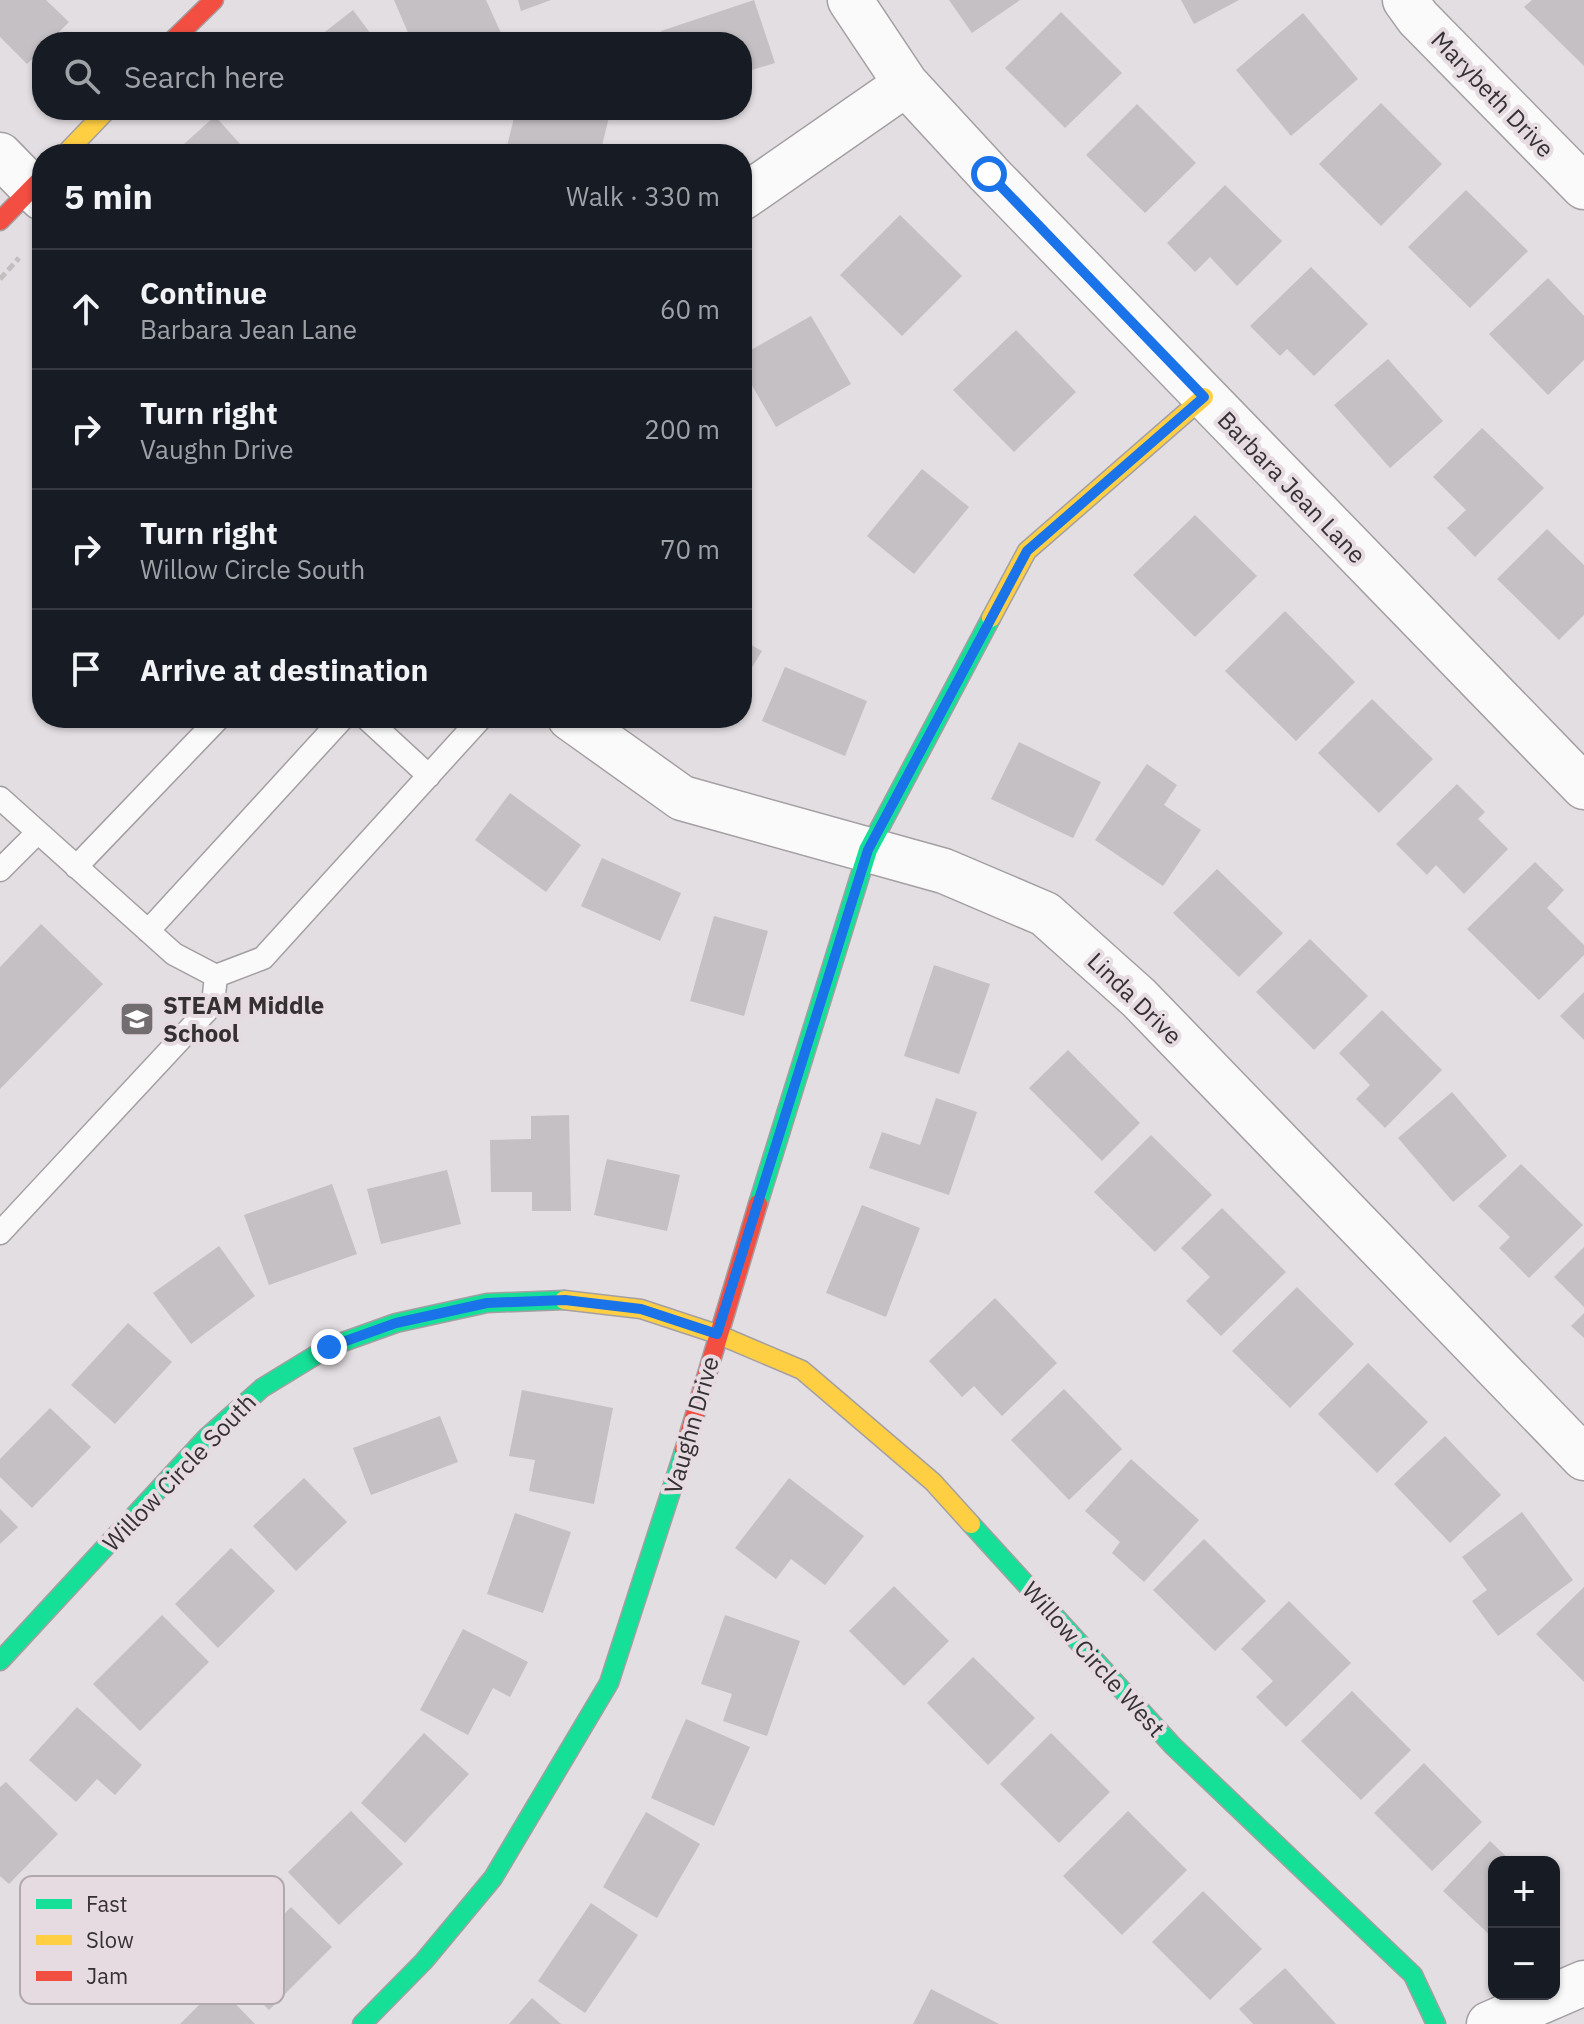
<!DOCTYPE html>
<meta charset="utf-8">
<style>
body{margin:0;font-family:"IBM Plex Sans",sans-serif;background:#20242c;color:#f1f3f6}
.controls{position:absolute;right:24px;bottom:24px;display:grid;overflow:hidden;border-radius:16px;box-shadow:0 2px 6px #0004}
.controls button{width:72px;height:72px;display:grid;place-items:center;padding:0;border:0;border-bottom:2px solid #363941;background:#171b24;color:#f1f3f6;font:40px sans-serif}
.stop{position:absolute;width:24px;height:24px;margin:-18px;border:6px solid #1a73e8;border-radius:50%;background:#fff}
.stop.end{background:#1a73e8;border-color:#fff;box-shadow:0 2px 8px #0008}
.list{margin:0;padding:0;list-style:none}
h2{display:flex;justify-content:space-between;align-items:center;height:104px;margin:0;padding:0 32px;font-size:34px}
h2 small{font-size:26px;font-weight:400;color:#9ea1a6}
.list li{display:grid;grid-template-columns:52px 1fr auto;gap:24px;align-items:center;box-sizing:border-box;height:120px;padding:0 32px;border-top:2px solid #363941}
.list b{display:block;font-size:30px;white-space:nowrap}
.list p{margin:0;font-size:26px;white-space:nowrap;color:#9ea1a6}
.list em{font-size:26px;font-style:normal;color:#9ea1a6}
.icon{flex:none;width:44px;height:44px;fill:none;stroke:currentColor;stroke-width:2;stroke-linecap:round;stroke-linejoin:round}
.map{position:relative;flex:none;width:1584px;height:2024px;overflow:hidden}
.search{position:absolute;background:#171b24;box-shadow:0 2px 6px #0004;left:32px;top:32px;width:720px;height:88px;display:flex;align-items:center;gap:20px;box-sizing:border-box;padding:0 28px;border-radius:32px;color:#9ea1a6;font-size:30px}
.panel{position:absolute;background:#171b24;box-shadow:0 2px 6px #0004;left:32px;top:144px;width:720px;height:584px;border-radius:32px}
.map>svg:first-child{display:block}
.building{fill:#c4c0c3}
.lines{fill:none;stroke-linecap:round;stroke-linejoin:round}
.lane-casing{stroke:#a49fa2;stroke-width:25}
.street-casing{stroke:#a49fa2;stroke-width:47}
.fast-casing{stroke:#a49fa2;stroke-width:21}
.slow-casing{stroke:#a49fa2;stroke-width:21}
.jam-casing{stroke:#a49fa2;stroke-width:21}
.path{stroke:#c1bfc0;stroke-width:5;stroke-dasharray:8 4;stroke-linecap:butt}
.lane{stroke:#fbfafa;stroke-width:22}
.street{stroke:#fbfafa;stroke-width:44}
.fast{stroke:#16e098;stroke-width:18}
.slow{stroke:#ffcf43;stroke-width:18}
.jam{stroke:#f24e42;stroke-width:18}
.route{stroke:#1a73e8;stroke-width:10}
.labels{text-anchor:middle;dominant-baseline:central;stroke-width:8;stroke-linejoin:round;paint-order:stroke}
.street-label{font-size:24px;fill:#353133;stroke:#e6dbe1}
.poi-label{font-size:24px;font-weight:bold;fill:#353133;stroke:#e6dbe1;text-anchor:start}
.key{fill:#e6dbe1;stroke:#b1a8ad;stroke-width:2}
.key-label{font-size:22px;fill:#353133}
</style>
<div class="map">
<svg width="1584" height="2024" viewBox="0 0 1584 2024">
<rect width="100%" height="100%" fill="#e3dee1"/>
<path class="building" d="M0 0H46L69 22 49 42H42V49L27 64 0 37Z
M394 0H486L501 33 482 42H465L462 36 448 42H412Z
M518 0H551L521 11Z
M754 0 775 63 742 73V42H665L661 31Z
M949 0H1020L972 33Z
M1181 0H1239L1194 24Z
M1532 0H1584V66L1524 7Z
M353 10 377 42H312Z
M1061 12 1122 73 1065 128 1005 68Z
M1303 13 1358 79 1291 136 1236 70Z
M1381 103 1442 164 1381 226 1319 164Z
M1137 104 1196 163 1145 213 1086 155Z
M516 110H579L609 117 600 154H505Z
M215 116 249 154H173Z
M1225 185 1282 241 1237 286 1210 257 1195 272 1167 243Z
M1466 190 1528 251 1470 308 1408 247Z
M900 215 962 276 902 336 840 275Z
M1311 267 1368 324 1314 376 1287 349 1280 356 1250 326Z
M1548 278 1584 316V360L1548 395 1489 334Z
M811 316 851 384 776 427 742 368V355Z
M1016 330 1076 392 1014 452 953 390Z
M1388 359 1443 421 1390 468 1334 405Z
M1482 428 1544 488 1475 557 1447 528 1466 510 1433 477Z
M922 469 969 507 914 574 867 536Z
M1195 515 1257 576 1195 637 1133 575Z
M1547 529 1584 565V615L1559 640 1497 579Z
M1285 611 1355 682 1296 741 1225 671Z
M742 640 762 651 742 684Z
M785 667 867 701 845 756 762 721Z
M1372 699 1433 759 1379 813 1318 753Z
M1019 742 1101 782 1073 838 991 799Z
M1147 764 1177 785 1164 805 1201 830 1163 886 1095 840Z
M1457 784 1485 812 1478 819 1508 849 1464 894 1436 865 1427 875 1396 844Z
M510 793 581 845 546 892 475 840Z
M602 858 681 893 660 941 581 906Z
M1535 862 1564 890 1547 908 1584 945V955L1539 1000 1467 929Z
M1217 869 1283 933 1239 977 1173 913Z
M714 916 768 931 744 1016 690 1001Z
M41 924 103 984 0 1089V967Z
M1310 939 1368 996 1314 1050 1256 992Z
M934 965 990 984 959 1074 904 1056Z
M1584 992V1040L1560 1016Z
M1382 1010 1442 1070 1385 1128 1356 1099 1370 1085 1339 1053Z
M1068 1050 1140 1123 1102 1161 1029 1088Z
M1452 1092 1507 1156 1453 1202 1398 1138Z
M936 1098 977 1112 949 1195 869 1168 882 1132 920 1145Z
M569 1115 571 1211H532V1192H491L490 1140 531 1139V1116Z
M1151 1135 1212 1195 1155 1252 1094 1192Z
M607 1159 680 1175 667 1231 594 1215Z
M1521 1164 1583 1225 1529 1278 1499 1248 1510 1237 1478 1206Z
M447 1170 461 1224 381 1244 367 1189Z
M332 1184 357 1254 269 1285 244 1215Z
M862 1205 920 1228 886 1317 826 1293Z
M1222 1208 1286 1272 1221 1336 1186 1301 1210 1277 1181 1248Z
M219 1246 255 1296 191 1344 153 1293Z
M1584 1247V1307L1554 1277Z
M1297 1287 1354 1344 1290 1408 1232 1351Z
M995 1298 1057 1363 1002 1416 974 1386 962 1397 929 1361Z
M1584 1313V1338L1571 1326Z
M128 1323 172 1362 115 1424 71 1385Z
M1368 1363 1428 1422 1377 1473 1318 1414Z
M1064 1389 1122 1449 1069 1500 1011 1440Z
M522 1390 613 1408 594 1504 529 1491 535 1460 509 1456Z
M50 1408 91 1447 32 1508 0 1477V1459Z
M440 1416 458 1462 371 1495 353 1448Z
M1445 1436 1501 1495 1450 1543 1394 1484Z
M1131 1459 1199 1520 1144 1582 1112 1553 1120 1542 1085 1511Z
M304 1478 347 1522 296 1571 253 1526Z
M789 1478 864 1536 825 1585 791 1559 776 1579 735 1548Z
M0 1509 18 1527 0 1544Z
M1522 1512 1573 1580 1498 1636 1472 1601 1487 1590 1462 1557Z
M515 1513 571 1532 543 1613 487 1594Z
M1204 1539 1266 1601 1215 1651 1153 1590Z
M231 1548 275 1591 218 1648 175 1604Z
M894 1586 949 1641 904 1686 849 1631Z
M1584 1587V1682L1536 1634Z
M1289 1601 1351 1663 1286 1727 1256 1697 1273 1681 1241 1649Z
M162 1615 209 1662 140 1731 93 1684Z
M725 1615 800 1641 767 1736 723 1721 732 1694 701 1684Z
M463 1629 528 1662 510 1697 493 1688 468 1735 420 1710Z
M973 1657 1035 1718 988 1765 927 1703Z
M1352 1691 1411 1750 1361 1800 1301 1741Z
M77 1707 142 1765 115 1795 97 1779 76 1802 29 1760Z
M686 1719 750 1747 714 1826 651 1798Z
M424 1733 469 1774 405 1843 361 1803Z
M1051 1733 1110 1792 1059 1843 1000 1784Z
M1424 1763 1482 1822 1432 1871 1374 1813Z
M6 1782 58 1834 9 1884 0 1876V1787Z
M351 1811 403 1864 339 1925 288 1872Z
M1128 1811 1187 1870 1122 1935 1063 1876Z
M646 1812 700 1844 657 1918 603 1887Z
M1490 1841 1512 1862H1494V1939L1443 1891Z
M1203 1891 1262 1949 1210 2000 1152 1942Z
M591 1903 638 1935 585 2013 538 1981Z
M291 1907 332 1947 269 2010 229 1970Z
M1285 1968 1336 2024H1253L1239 2009Z
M218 1986 255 2024H180Z
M931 1989 999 2024H913Z
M532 1998 561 2024H509Z"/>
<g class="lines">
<g class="lane-casing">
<path id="lane" d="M366 718 429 776
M0 798 174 954 216 976 263 958 481 718
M76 867 219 718
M0 870 38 832
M148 931 343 718
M0 1233 213 1004 216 976"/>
</g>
<g class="street-casing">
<path id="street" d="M850 0 906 84 989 174 1584 787
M1405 0 1418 18 1584 187
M0 155 42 198
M742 198 906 84
M570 718 682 798 944 871 1045 914 1139 998 1584 1458
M1489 2024 1584 1983"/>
</g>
<g class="fast-casing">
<path id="fast" d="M758 1204 868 850 991 618
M971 1524 1173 1746 1413 1975 1436 2024
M0 1661 207 1437 262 1388 329 1347 396 1323 487 1303 564 1300
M362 2024 424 1961 493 1878 609 1683 684 1451"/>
</g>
<g class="slow-casing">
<path id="slow" d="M65 154 107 110
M991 618 1027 551 1204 397
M564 1300 641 1309 717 1334 802 1370 933 1482 971 1524"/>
</g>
<g class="jam-casing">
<path id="jam" d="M171 42 214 0
M0 221 42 178
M684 1451 758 1204"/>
</g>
<path class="path" d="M0 279 19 258"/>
<use href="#lane" class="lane"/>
<use href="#street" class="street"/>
<use href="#fast" class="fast"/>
<use href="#slow" class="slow"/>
<use href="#jam" class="jam"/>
</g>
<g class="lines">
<path class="route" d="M329 1347 396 1323 487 1303 565 1300 641 1309 717 1334 868 850 1027 551 1204 397 989 174"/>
</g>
<defs>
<g id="school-square" transform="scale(1.8)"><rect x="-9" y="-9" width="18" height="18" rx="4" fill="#726e70" stroke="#e6dbe1"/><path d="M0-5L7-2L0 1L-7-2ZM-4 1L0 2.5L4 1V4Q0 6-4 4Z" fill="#fff"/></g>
</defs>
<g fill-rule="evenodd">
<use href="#school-square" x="137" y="1019"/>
</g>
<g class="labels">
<g class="street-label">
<text transform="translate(1493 94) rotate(46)">Marybeth Drive</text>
<text transform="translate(1292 487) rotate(46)">Barbara Jean Lane</text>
<text transform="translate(1135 998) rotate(44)">Linda Drive</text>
<text transform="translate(691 1425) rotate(-74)">Vaughn Drive</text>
<text transform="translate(179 1472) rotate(-46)">Willow Circle South</text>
<text transform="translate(1094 1659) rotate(48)">Willow Circle West</text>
</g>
<g class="poi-label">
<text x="163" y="1005">STEAM Middle<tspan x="163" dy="28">School</tspan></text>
</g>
</g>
<rect x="20" y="1876" width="264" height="128" rx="12" class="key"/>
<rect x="36" y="1899" width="36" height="10" fill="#16e098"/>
<rect x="36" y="1935" width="36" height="10" fill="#ffcf43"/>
<rect x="36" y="1971" width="36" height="10" fill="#f24e42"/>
<g class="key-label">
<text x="86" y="1912">Fast</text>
<text x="86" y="1948">Slow</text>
<text x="86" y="1984">Jam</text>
</g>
</svg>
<div class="controls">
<button>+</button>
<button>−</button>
</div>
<div class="stop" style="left:989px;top:174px"></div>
<div class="stop end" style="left:329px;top:1347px"></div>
<div class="search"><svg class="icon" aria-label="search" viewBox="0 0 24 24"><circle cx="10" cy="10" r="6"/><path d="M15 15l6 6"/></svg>Search here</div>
<section class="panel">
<h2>5 min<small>Walk · 330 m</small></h2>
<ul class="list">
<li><svg class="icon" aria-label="ahead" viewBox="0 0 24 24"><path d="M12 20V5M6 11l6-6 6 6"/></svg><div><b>Continue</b><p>Barbara Jean Lane</p></div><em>60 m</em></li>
<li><svg class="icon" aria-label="right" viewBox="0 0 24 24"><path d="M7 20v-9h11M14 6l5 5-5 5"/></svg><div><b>Turn right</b><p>Vaughn Drive</p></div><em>200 m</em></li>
<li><svg class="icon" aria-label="right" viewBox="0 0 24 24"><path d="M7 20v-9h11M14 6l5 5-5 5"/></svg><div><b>Turn right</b><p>Willow Circle South</p></div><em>70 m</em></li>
<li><svg class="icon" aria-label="arrive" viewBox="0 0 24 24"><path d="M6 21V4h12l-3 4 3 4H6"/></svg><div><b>Arrive at destination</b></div></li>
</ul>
</section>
</div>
